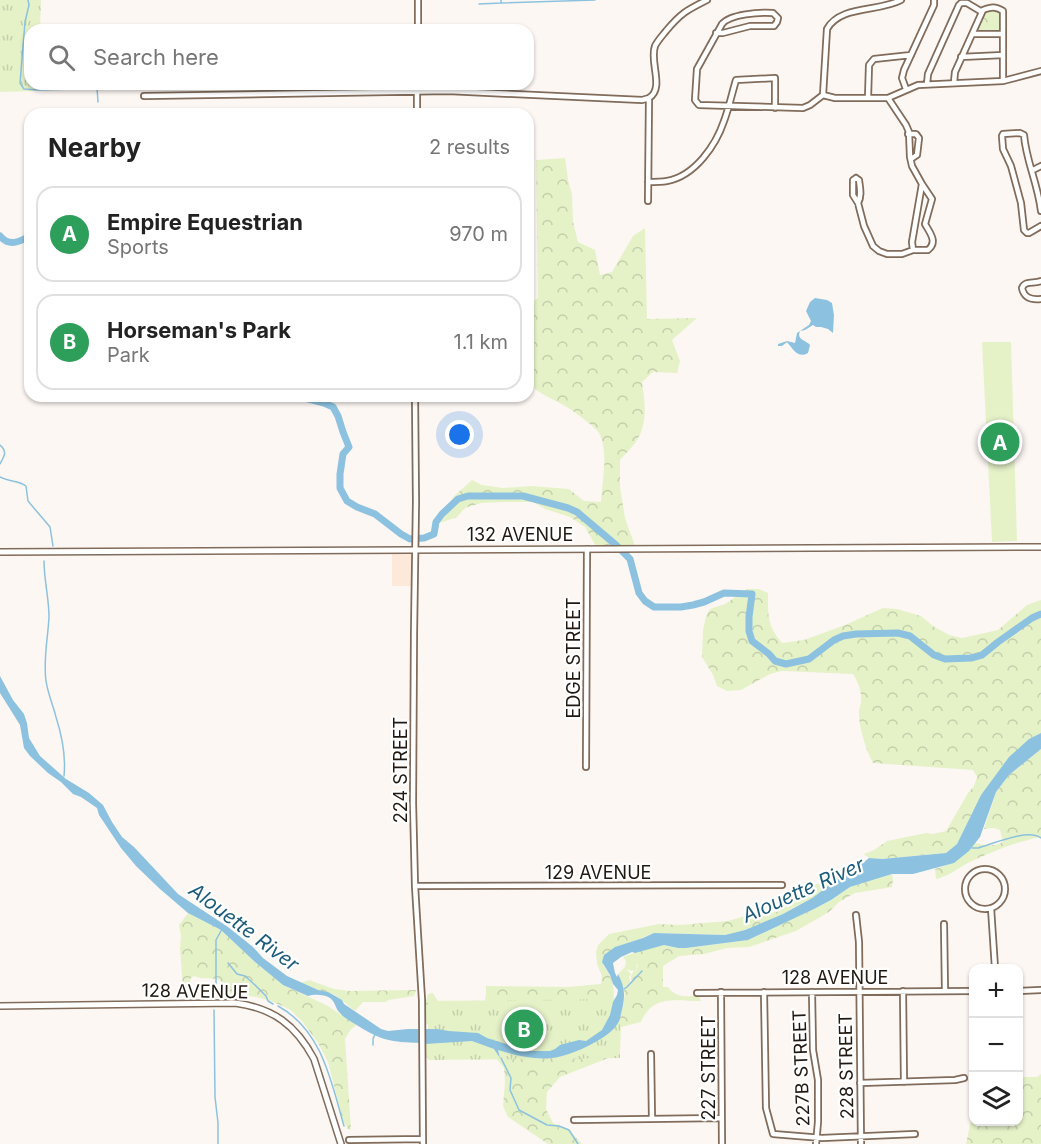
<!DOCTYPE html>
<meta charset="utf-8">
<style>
body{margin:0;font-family:Inter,sans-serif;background:#f6f6f6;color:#222}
.controls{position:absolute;right:18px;bottom:18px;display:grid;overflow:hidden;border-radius:12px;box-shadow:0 2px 4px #0004}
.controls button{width:54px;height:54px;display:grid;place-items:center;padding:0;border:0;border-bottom:2px solid #e0e0e0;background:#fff;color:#222;font:30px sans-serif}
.you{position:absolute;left:460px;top:435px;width:21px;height:21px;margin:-15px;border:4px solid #fff;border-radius:50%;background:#1a73e8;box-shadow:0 0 0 9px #1a73e833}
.badge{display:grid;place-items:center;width:39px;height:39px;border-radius:50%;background:#b45309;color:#fff;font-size:20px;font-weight:700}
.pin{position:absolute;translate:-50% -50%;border:3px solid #fff;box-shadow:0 2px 6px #0006}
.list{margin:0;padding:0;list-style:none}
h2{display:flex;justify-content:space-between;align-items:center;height:78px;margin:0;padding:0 24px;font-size:26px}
h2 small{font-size:20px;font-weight:400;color:#767676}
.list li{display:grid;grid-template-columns:39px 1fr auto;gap:18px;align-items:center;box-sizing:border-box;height:96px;margin:0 12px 12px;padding:0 12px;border:2px solid #e0e0e0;border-radius:18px}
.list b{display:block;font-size:22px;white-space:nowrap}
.list p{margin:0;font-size:20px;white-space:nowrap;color:#767676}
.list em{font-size:20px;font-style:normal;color:#767676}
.icon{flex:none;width:33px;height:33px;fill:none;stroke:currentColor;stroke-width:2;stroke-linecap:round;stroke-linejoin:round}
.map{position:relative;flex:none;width:1041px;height:1144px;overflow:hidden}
.search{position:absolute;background:#fff;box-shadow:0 2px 4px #0004;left:24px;top:24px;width:510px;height:66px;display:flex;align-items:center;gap:15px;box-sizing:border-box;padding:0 21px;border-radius:18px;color:#767676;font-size:22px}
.panel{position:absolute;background:#fff;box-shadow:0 2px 4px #0004;left:24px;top:108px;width:510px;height:294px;border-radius:18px}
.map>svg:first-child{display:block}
.built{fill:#fce9da}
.grass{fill:#e5f2c8}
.forest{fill:url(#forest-crowns)}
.park{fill:url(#park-tufts)}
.water{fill:#8cc2df}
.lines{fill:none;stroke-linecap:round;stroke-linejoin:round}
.stream{stroke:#8cc2df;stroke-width:1.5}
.river{stroke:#8cc2df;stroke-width:7}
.minor-casing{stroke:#816b5a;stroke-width:8}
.major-casing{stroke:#816b5a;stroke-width:8}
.minor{stroke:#fff;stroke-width:4.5}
.major{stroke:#fff;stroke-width:5}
.labels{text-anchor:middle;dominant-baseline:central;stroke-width:4.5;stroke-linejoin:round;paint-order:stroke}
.street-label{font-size:18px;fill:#211811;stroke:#fff}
.water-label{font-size:20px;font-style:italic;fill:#1b5c7a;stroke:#fff}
</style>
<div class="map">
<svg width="1041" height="1144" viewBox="0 0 1041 1144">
<defs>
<pattern id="forest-crowns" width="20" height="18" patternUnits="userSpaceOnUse" patternTransform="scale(1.5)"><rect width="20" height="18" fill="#e5f2c8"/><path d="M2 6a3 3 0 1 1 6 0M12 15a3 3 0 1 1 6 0" fill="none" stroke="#c4cfab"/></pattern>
<pattern id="park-tufts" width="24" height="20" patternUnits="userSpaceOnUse" patternTransform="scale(1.5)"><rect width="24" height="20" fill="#e5f2c8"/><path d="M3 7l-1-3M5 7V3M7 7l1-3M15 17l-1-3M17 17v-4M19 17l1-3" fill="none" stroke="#c4cfab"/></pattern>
</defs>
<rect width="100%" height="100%" fill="#fcf7f3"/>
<path class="built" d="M392 553 411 554V586H392Z"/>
<path class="grass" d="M982 342H1011L1017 541 992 542Z
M639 951V961L636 967H637L635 975 631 978V976L634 970 631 971 627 969 628 971 631 974 629 977 631 984 624 990 618 974 625 967 626 961 623 957Z"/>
<path class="forest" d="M987 10H996L1001 14 1000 28 998 31H980L978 29 983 13Z
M565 158 568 180 572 194 573 222 578 242 595 250 600 275 612 272 633 236 645 228 647 319 697 318 672 340 680 361 677 373 653 372 642 382C644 397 647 414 642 429 639 441 628 451 620 460V487L625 518 636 549 598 550 585 527 570 517 545 509 533 502H503L481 503 465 508 457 517 440 523 446 515 453 497 472 480 482 485 503 488 531 486 569 489 584 501 601 502C602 482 609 452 599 433 597 428 573 411 567 407 552 398 542 396 528 383V304L538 298 536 160Z
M747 589H759L768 593C768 616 767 625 782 643L804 640 845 625 883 608 897 609 921 616 933 626 949 635 962 638 998 630 1027 605 1041 600V733L1029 739 981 795 957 844 946 853 882 859 869 858 864 854 874 850 887 841 926 833 933 834 946 831 968 793 974 786 977 777 973 770 873 763C866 750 858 725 859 711 859 708 861 705 861 701 862 691 858 682 853 674L782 671 770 674 741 690 727 691 717 686 713 675 702 657 703 630 706 616 710 609 725 604Z
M1041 749V837C1016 842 993 851 970 862 958 868 949 876 936 879L935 869C952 864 964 858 975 843 985 845 994 847 1003 842L1000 830 994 828 984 829 996 792 1009 775Z
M892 874 893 880 892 887 855 893 839 902 829 912 796 931 749 947 727 948 704 954 679 956 663 966V987H668C676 998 686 997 698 995L701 1001C675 1001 653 994 641 1022L621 1027 620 1050 611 1057 560 1077 547 1092 546 1109 553 1123 569 1130 582 1144H548L508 1117 503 1106 505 1082 504 1068 496 1058 430 1059 426 1057 425 1044 434 1043 494 1050 501 1060V1056L618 1024C621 1013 626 1001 624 990L631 984V978C639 972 638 961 639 951L664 945 678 948H686L748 940 814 909 831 900 850 887Z
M826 881 829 886 814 897 797 906 783 914 745 930 725 935 654 933 632 942 603 965C614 980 615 989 613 1007L430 1027 426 1023V1001L428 994 433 993 439 1003 483 1011 486 994V986L567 987 601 984 602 976 597 964 596 952 598 945 609 934 659 924 680 925 728 921 745 916 776 912 798 894 808 887Z
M188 913 221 930 255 962 283 985 326 1005 357 1025 351 1029 345 1039 351 1130 348 1129 343 1121 328 1062 318 1043 302 1021 289 1009 271 1001 256 997 227 994 220 980C211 977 203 980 194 976L191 978 189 986 183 989 180 948 181 936 179 925Z
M309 980 334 989 350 991 416 990 414 996 388 1000 386 1002H363L355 1011C349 1007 345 1002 339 998 332 992 324 992 315 989 310 987 306 985 301 983Z
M1041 1074V1144H966L970 1125 973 1117 974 1122H1018L1019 1077H1037Z"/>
<path class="park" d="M0 0H41L40 30H30V84H36V91L0 92Z
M620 999V1058L428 1060V1001Z"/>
<path class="water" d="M815 298 827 300 832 303 834 315 833 333 828 329 821 327H816L813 325 805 330 800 331C796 340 806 340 810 345L808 353C798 359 793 349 787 342L782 346H778V344L787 341 795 343 797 333 809 325 811 321 806 311 810 302Z
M0 676 13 700 24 714 27 723 29 738 40 756 66 779 89 793 103 805 112 822 122 837 134 847 178 894 228 927 253 947 263 958 287 976 318 990 328 992 337 997 342 1000 344 1004 350 1008 381 1029 388 1031 408 1029H437L449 1031 478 1033 487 1038 528 1051H550L555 1049 560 1045 579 1040 586 1041 602 1030 610 1015 613 1002 617 995 618 990 613 984 610 975 602 962 604 955 615 947 643 938 654 933 725 935 745 930 783 914 814 897 843 874 859 866 869 858 882 859 946 853 957 844 981 795 1009 757 1029 739 1041 733V749L1009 775 996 792 980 837 969 851 954 863 913 874H892L850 887 831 900 814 909 748 940 686 948H678L664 945 635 953 632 952 621 957 613 963 615 973 617 977 618 974C626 989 625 998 621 1014 620 1017 620 1021 618 1023 610 1038 574 1054 558 1057 539 1061 516 1056 498 1050L500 1058 494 1049 472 1041 425 1044 421 1043C390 1042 382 1041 355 1024 350 1021 344 1018 340 1013 335 1009 336 1002 330 998 324 994 314 994 308 996L283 985 255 962 221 930 188 913 160 889 136 866 121 848 99 815 97 808 81 797 73 794 61 782 48 773 30 756 24 748 20 725 0 693Z"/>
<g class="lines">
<path class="stream" d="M28 0 29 5 25 22 20 83 24 89 38 90 178 86H260
M501 3 595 0
M479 4 501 3V0
M97 88 98 102
M0 445C8 452 4 456 0 464
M0 477C8 482 19 480 26 486L28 501 50 527 53 546
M44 561C44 580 49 598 49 617 48 638 43 659 46 681 48 694 53 705 56 717 62 736 66 757 64 776
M972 848H978C993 844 1028 828 1041 838
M228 963 237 974 245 976 255 985 266 996 268 1001 273 1004
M624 989 627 987 642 971
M216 992V940L222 929
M278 1006C322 1030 331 1081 344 1126
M214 1010 215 1097 218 1123V1144
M373 1045V1039L375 1034
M501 1058 511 1078 510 1090 519 1110 547 1125 559 1126 569 1130 578 1144"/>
<path class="river" d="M0 236C9 247 19 242 30 236
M284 396 301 397 324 403 333 407 338 416 343 432 349 447 343 454 340 474V488L347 501 357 507 375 514 401 534 410 539 424 538 434 534 436 522 442 514 458 499 468 496H523L568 508 577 512 616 545 630 559 639 593 645 601 654 607H681L693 605 704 602 724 593 752 594 749 617V631L752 641 769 654 775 661 786 664 809 659 834 640 843 636 856 634 898 633 910 636 934 655 945 659 971 658 982 655 998 642 1032 618 1041 614"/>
<g class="minor-casing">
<path id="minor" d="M418 30V0
M716 33H723L750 26H774L777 22 778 18 773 13C760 12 730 14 722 24L697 69 695 100 699 105 803 108 810 105 823 95 835 98H888L918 85 1003 81 1041 71
M973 34H1003
M961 57 1003 55
M954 82 955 72 983 10C991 7 995 6 1003 11V81
M927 84 928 74 959 5 961 3H967L982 12
M906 89 902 78 904 70 934 5V0
M823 95 827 29C840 5 879 12 901 0
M144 96 448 91 642 100 649 98
M868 98 869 65 874 59 911 55
M888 98 906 125 909 132 910 157 912 166 922 184 912 242 913 250
M417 114V84
M908 134H916L919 138 917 155 911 159
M1033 170 1041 166
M856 178 853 180V195L858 203 864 226 873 246 879 251 887 254H902L913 250H928C938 242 930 233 925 224L932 199 922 184
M856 178 859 180C860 188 862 196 858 203
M648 182C655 182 661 182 667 181 695 176 716 145 724 121 729 108 732 93 736 80L775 78V108
M648 201 649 98C665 88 649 62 655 46 658 40 663 35 666 31 681 13 687 10 707 0
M1041 211C1038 184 1026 161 1024 135L1020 133 1003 134 1002 136 1003 149 1011 166 1021 203 1024 230 1027 233H1029L1041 226
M1041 281C1034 284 1025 280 1022 288 1024 298 1031 300 1041 299
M415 396 416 502 414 633 413 803 415 886 422 1000 423 1144
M586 767 587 549
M965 889a20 20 0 1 1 40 0a20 20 0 1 1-40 0Z
M415 886 782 885
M991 908 995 968
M856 915 859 942 861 1144
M944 924 945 991
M903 991 904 1082
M1018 991 1041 990
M721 992 722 1144
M764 992 766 1108 773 1134 822 1138 915 1134
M812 992 813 1050 818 1080V1122L816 1144
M697 993 974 991
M651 1054 652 1119
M860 1083 955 1080 964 1078
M574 1120 721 1118
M349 1140 423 1139"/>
</g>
<g class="major-casing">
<path id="major" d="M0 552 1041 547
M0 1006 235 1003C273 1008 296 1025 314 1059L341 1144"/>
</g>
<use href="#minor" class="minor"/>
<use href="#major" class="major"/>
</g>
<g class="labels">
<g class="street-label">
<text x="520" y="534">132 AVENUE</text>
<text transform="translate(573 658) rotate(-90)">EDGE STREET</text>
<text transform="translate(400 770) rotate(-90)">224 STREET</text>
<text x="598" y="872">129 AVENUE</text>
<text x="835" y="977">128 AVENUE</text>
<text transform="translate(195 991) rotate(1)">128 AVENUE</text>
<text transform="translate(846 1066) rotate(-91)">228 STREET</text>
<text transform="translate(708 1068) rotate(-90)">227 STREET</text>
<text transform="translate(801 1068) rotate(-92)">227B STREET</text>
</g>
<g class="water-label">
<text transform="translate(803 890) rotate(-24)">Alouette River</text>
<text transform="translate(244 927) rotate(37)">Alouette River</text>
</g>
</g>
</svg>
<div class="controls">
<button>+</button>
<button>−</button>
<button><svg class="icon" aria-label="layers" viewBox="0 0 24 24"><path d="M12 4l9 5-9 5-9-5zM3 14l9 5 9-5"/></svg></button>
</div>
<div class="you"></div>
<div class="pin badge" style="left:1000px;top:442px;background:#2e9e5b">A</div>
<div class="pin badge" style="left:524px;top:1029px;background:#2e9e5b">B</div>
<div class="search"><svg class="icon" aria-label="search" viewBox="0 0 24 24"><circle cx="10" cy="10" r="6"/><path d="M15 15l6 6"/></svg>Search here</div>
<section class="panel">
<h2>Nearby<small>2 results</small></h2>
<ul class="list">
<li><span class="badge" style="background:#2e9e5b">A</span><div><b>Empire Equestrian</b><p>Sports</p></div><em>970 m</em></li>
<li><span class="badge" style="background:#2e9e5b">B</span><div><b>Horseman's Park</b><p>Park</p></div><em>1.1 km</em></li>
</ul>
</section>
</div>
